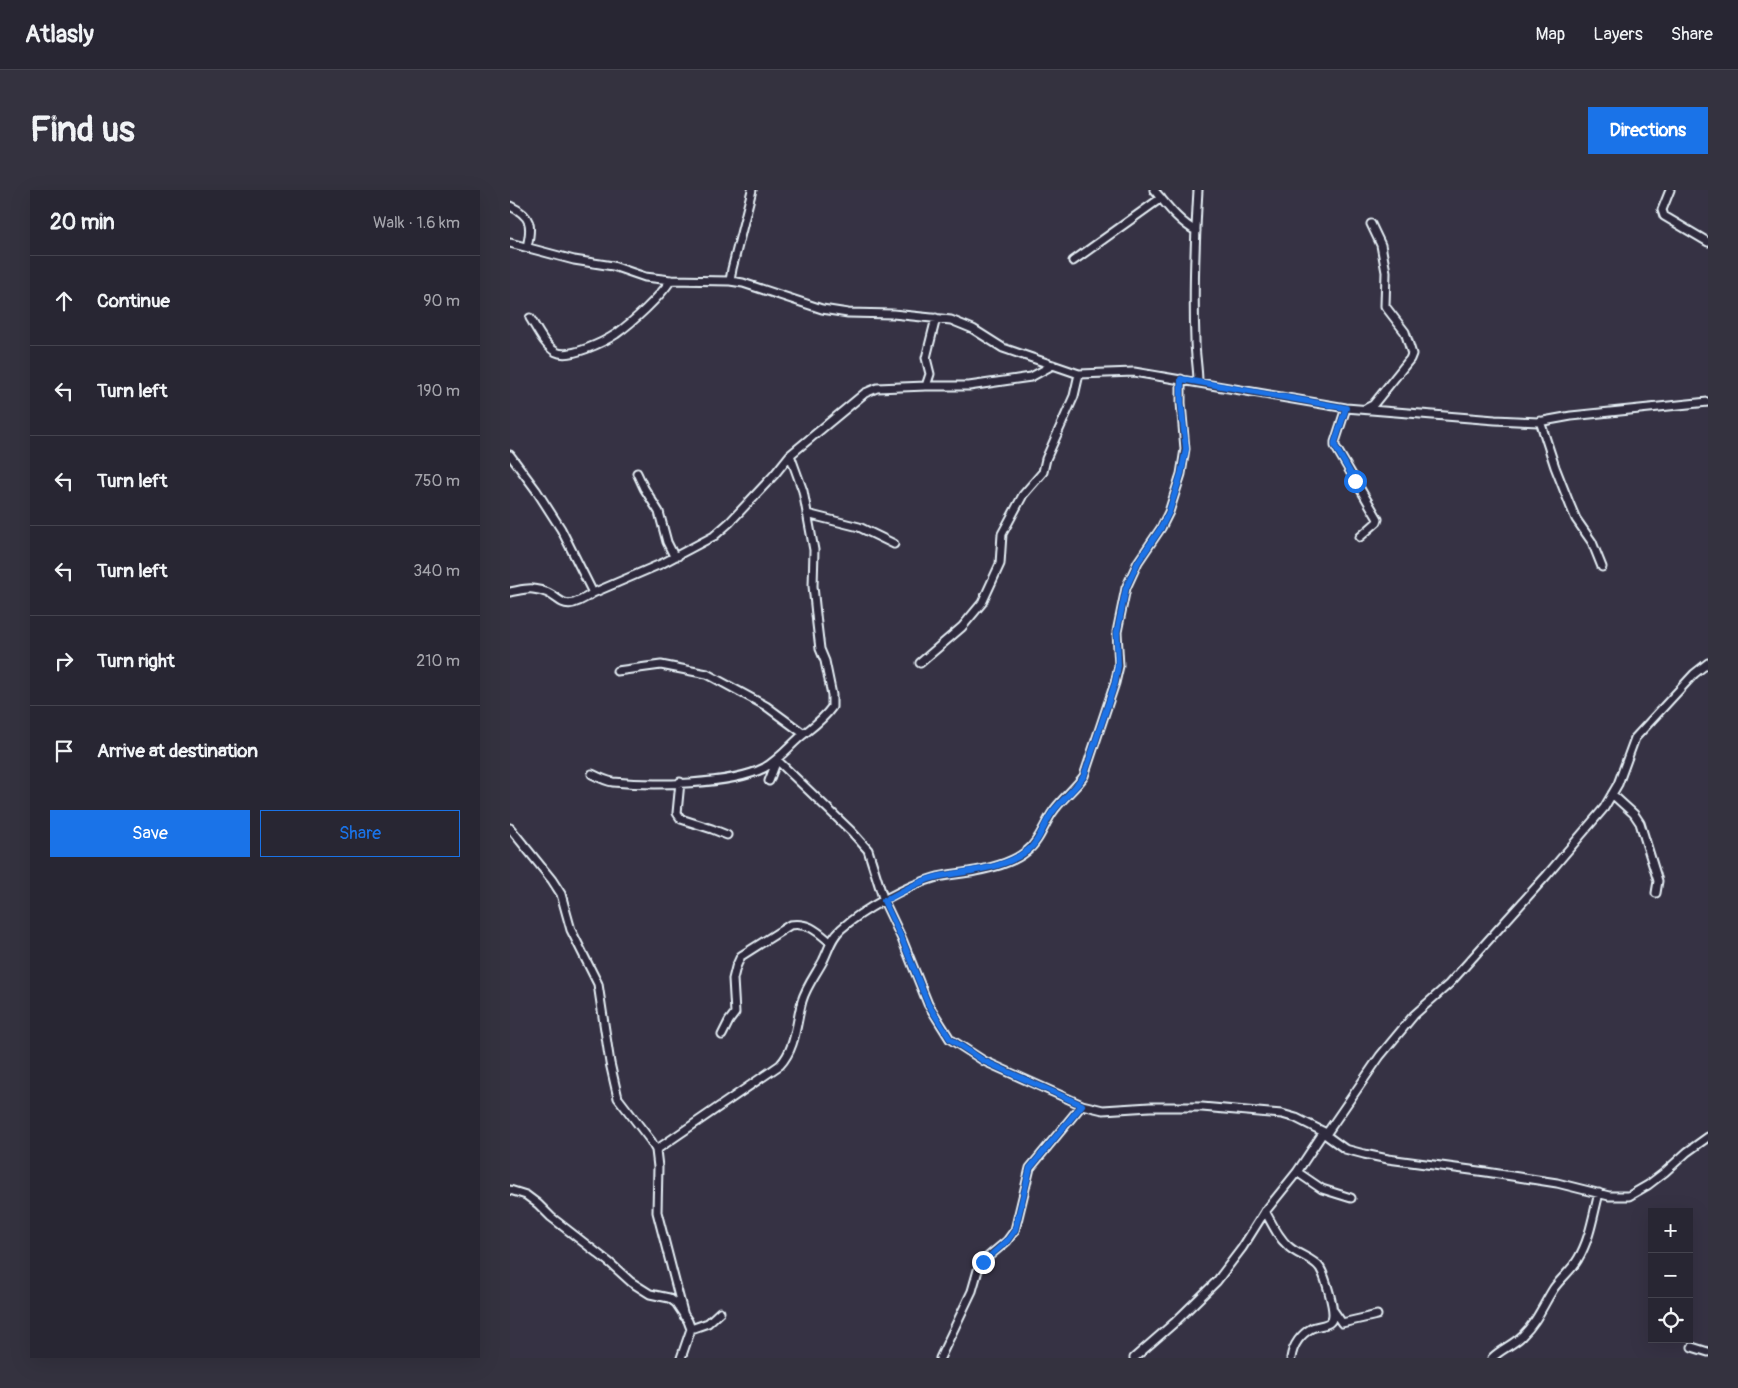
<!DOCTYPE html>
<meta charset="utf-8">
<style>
body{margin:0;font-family:Pangolin,sans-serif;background:#34323f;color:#f1f3f6}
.controls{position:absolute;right:15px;bottom:15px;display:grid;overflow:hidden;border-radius:0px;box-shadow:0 5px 20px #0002}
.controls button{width:45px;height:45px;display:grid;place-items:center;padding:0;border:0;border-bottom:1px solid #44434e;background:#282633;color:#f1f3f6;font:25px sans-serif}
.stop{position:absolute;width:15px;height:15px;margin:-11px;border:4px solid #1a73e8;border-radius:50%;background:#fff}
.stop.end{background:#1a73e8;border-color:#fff;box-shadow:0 1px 5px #0008}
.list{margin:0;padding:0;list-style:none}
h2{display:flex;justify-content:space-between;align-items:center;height:65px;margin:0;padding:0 20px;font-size:21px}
h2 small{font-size:16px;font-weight:400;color:#a5a5ac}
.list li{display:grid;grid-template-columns:32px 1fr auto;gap:15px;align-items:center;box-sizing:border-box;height:90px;padding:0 20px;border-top:1px solid #44434e}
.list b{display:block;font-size:19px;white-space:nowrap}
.list em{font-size:16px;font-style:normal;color:#a5a5ac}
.actions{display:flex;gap:10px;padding:15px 20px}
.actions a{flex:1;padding:11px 0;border:1px solid #1a73e8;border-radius:0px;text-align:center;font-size:18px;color:#1a73e8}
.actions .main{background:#1a73e8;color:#fff}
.icon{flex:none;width:28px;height:28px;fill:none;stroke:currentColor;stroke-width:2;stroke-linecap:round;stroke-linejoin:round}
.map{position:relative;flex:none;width:1198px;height:1168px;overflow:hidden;border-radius:0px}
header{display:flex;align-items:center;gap:30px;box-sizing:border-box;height:70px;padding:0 25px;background:#282633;border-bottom:1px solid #44434e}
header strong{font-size:24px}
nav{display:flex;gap:28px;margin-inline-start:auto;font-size:18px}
.intro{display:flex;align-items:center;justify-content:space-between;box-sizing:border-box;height:120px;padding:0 30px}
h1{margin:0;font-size:35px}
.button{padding:12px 22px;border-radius:0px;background:#1a73e8;color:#fff;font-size:18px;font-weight:700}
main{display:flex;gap:30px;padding:0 30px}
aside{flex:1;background:#282633;border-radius:0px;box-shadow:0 5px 20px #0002}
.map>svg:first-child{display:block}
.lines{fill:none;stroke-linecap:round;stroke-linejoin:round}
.street-casing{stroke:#e8f1f8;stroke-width:11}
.street{stroke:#2f2a3d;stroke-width:7}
.route{stroke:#1a73e8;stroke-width:6}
</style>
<header>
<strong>Atlasly</strong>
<nav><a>Map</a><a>Layers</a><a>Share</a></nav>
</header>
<div class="intro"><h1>Find us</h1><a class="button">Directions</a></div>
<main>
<aside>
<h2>20 min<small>Walk · 1.6 km</small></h2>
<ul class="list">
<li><svg class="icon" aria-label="ahead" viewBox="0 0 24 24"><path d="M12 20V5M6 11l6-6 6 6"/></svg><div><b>Continue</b></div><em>90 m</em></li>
<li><svg class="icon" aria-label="left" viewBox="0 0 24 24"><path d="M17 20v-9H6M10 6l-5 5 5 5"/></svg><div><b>Turn left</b></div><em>190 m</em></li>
<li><svg class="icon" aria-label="left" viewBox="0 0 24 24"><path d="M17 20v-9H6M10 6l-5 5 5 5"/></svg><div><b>Turn left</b></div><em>750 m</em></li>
<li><svg class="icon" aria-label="left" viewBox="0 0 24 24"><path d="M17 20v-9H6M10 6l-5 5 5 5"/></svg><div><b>Turn left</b></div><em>340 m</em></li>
<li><svg class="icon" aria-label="right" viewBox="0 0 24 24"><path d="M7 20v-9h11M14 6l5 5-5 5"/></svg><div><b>Turn right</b></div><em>210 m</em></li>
<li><svg class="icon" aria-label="arrive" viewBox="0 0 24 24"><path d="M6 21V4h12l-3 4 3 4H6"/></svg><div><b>Arrive at destination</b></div></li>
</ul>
<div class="actions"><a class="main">Save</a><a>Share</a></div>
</aside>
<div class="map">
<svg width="1198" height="1168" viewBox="0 0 1198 1168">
<rect width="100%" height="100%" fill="#363244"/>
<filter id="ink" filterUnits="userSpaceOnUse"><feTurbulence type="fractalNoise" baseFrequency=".02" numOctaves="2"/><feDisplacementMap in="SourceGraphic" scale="10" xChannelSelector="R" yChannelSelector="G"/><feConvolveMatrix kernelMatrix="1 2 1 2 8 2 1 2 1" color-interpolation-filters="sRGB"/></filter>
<g filter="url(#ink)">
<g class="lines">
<g class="street-casing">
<path id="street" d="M644 0C657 15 668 31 686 41
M1160 0 1152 20 1154 26 1198 52
M0 16C22 26 22 36 17 57
M0 53 64 70 103 76 135 87 161 90 220 91 233 93 312 119 338 123 383 124 441 130 463 139 493 158 569 184 624 182 836 218 985 230 1028 232 1061 226 1198 212
M563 71 651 8
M220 91 222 79 242 0
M20 128C27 139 34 155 46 162 59 169 94 152 106 144 124 131 149 108 161 90
M688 192C688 178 685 164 685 150 683 100 685 50 688 0
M416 196 420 184 416 168 426 128
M836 218 825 252V256L868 329 867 332 850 347
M857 218 863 215 900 169 902 164 895 142 875 116 876 82 871 55 861 34
M1030 231 1045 277 1060 315 1066 329 1082 352 1092 377
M0 265 26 300 51 339 83 403
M127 283 134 298 149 322 157 352 163 364 168 366
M297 324 349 337 384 354
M0 402C7 401 16 398 23 399 55 402 46 428 83 403L153 373 204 346 220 332 264 285 280 265 355 203 367 198 416 196H459L521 187 543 175
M410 473 452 437 472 413 490 374 492 344 513 305 533 282 536 269 564 206 569 184
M107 481 151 475 197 484 256 516 294 544
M82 584C88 587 96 591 103 592 141 596 221 595 254 578 268 570 277 559 289 548 301 538 313 530 322 517V505L315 471 310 459 307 434 303 396 304 360 293 301 280 265
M259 591 267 570 341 641 358 660 374 711 392 749 418 814 440 849 474 871 572 915 593 920 640 917H692L772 924 786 928 816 943
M170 592 167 623 171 629 202 639 217 645
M1102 604 1124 624 1130 633 1148 691 1146 703
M0 638 42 690 51 704 61 740 88 794 100 873 108 908 141 951 146 960 148 977 147 1022 174 1126
M212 845 219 831 225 823 223 789 226 777 231 766 280 735C298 732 307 741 320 752
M813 943 835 959 854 964 878 969 976 982 1047 993 1099 1006H1119L1138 995 1155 982 1177 962 1198 947
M146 960 270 875C286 858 286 833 292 811 296 797 306 784 313 771 319 759 321 748 331 739 352 720 396 696 424 688 437 684 451 684 465 681 482 678 504 672 517 661 529 652 534 635 542 623 551 609 565 599 574 586L605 493 609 476 607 442 616 398 628 372 651 338 659 322 671 284 675 259 671 213V189
M787 982 812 999 841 1008
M0 1000 16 1005 28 1014 41 1027 100 1073 121 1092 140 1104 159 1108 166 1113 178 1131 181 1139 171 1168
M755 1021C762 1034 768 1047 778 1056 787 1065 803 1068 810 1078 815 1086 826 1121 822 1129 820 1136 808 1135 802 1138 791 1144 783 1155 781 1168
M823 1120 832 1133 867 1125
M181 1139 198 1133 210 1122
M1182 1157 1198 1162
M430 1168 462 1101 468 1080 473 1071 497 1051 505 1040 520 978 572 915
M624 1168 664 1133 707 1091 732 1058 754 1023 787 982 813 943H817L870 866 904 825 939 794 1037 685 1094 618 1108 594 1125 548 1184 484 1198 473
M982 1168C991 1159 1003 1155 1012 1146 1027 1132 1033 1115 1044 1098 1051 1088 1062 1080 1068 1069 1080 1049 1083 1026 1089 1003"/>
</g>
<use href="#street" class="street"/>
</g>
</g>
<g class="lines" filter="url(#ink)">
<path class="route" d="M473 1072 497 1051 505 1040 520 978 572 915 474 871 440 849 418 814 392 749 374 711C390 703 408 691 426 687 457 680 490 681 517 661 530 652 534 632 544 620 554 608 565 599 574 586L605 493 608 476 607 442 616 398 628 372 651 338 659 322 671 284 676 259 671 213V189L836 218 825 252V256L845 291"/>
</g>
</svg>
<div class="controls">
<button>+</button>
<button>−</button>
<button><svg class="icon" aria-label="locate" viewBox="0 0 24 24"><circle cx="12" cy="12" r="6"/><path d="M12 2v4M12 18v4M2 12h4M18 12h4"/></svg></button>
</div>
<div class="stop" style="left:845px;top:291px"></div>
<div class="stop end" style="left:473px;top:1072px"></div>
</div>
</main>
